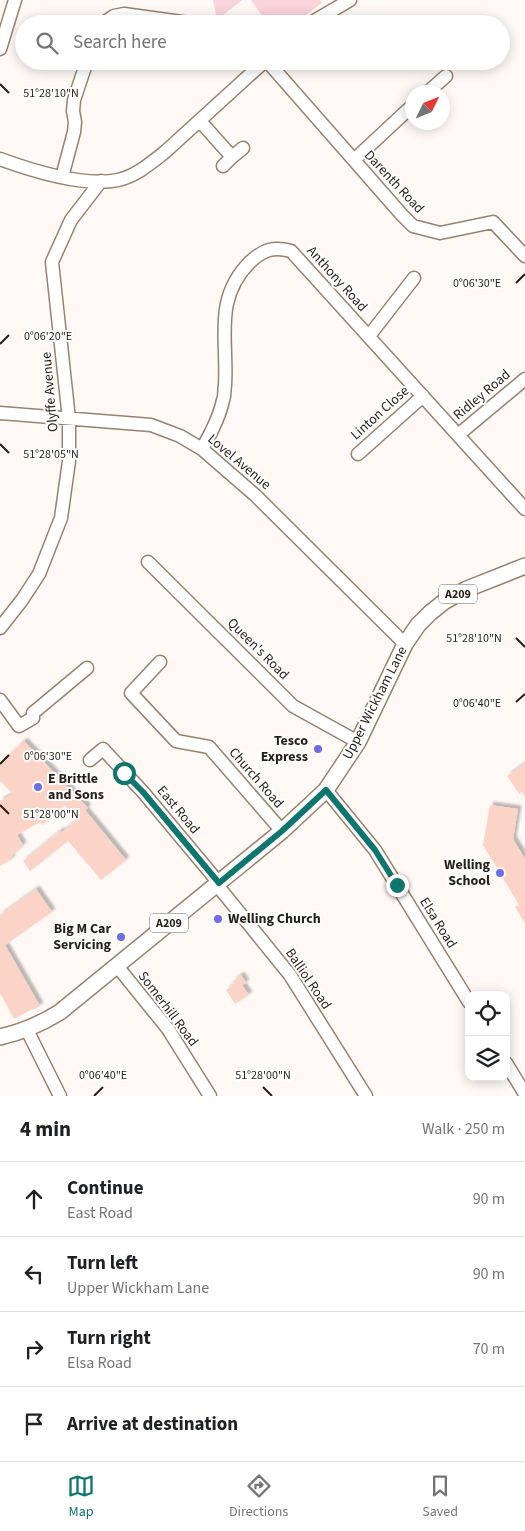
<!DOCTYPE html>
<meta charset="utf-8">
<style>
body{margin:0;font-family:"Source Sans 3",sans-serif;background:#f6f6f6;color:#202124}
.controls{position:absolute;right:15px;bottom:15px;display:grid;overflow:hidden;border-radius:10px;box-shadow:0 2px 12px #0003}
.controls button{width:45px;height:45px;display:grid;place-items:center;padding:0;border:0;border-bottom:1px solid #e0e0e0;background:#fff;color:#202124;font:25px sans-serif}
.compass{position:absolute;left:405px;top:85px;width:45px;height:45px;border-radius:50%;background:#fff;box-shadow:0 2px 12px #0003;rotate:47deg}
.stop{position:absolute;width:15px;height:15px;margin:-11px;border:4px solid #0f766e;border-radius:50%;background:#fff}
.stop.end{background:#0f766e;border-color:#fff;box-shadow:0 1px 5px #0008}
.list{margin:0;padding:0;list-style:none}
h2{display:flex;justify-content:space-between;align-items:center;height:65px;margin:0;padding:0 20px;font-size:21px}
h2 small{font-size:16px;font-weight:400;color:#757577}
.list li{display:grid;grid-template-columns:32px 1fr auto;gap:15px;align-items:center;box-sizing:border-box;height:75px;padding:0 20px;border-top:1px solid #e0e0e0}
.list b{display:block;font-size:19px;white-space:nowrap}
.list p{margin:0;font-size:16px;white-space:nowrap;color:#757577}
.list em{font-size:16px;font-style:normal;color:#757577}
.icon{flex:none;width:28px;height:28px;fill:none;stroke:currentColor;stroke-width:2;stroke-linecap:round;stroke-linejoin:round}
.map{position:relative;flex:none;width:525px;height:1096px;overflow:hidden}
.search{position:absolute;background:#fff;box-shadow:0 2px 12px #0003;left:15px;right:15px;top:15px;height:55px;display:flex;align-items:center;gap:12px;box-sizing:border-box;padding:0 18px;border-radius:28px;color:#757577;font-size:19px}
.sheet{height:365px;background:#fff}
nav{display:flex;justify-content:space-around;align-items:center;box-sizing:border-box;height:70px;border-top:1px solid #e0e0e0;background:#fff;font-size:14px;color:#757577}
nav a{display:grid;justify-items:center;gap:2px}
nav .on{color:#0f766e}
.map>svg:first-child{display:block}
.green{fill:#f9d4da}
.building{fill:#fbd3c7;filter:url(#shadow)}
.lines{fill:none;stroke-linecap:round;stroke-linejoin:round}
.minor-casing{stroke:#97826e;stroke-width:15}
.major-casing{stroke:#97826e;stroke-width:18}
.minor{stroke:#fff;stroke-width:12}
.major{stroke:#fff;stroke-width:15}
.route{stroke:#0f766e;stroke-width:6}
.ticks{fill:none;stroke:#271f17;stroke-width:2}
.poi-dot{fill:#6d6de7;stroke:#fff;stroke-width:2}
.labels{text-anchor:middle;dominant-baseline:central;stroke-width:4;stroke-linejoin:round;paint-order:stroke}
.shield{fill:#fff;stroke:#68625d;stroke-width:1}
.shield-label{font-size:12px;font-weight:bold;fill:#271f17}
.street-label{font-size:14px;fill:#271f17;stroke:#fff}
.poi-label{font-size:14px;font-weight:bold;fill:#271f17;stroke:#fff;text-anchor:end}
.ticks-label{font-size:12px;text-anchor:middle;fill:#271f17;stroke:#fff;stroke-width:4;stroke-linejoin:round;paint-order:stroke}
</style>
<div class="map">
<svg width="525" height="1096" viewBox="0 0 525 1096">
<defs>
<filter id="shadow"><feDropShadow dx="3.5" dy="-3.5" stdDeviation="1" flood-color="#0004"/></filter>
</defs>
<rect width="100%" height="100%" fill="#fef9f5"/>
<path class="green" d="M213 0H242L217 20Z
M251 0H320L322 3 294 24H268Z"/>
<path class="building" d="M24 741 88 808 85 810 126 860 101 880 68 841 30 871 23 861 60 831 62 832 78 819 64 805 43 825 40 822 17 835 23 845 11 857 12 859 0 866V801L13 794 0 781V764Z
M525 763V797L521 791 520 795 507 776Z
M490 805 518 809 513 839 525 859V923L515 907 519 905 483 845Z
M36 889 52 912 5 945 40 1006 33 1010 32 1009 14 1019 0 993V915Z
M241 975 246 983 242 985 249 995 235 1004 226 990 234 984 233 981Z"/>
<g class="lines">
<g class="minor-casing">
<path id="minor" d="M102 24 114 16 124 14 196 24
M309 24 350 0
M0 49 15 0
M267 61 402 215 413 226 440 233 493 222 525 256
M428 92 446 76
M200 121 232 157 243 148
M0 159C33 171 84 187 118 180 136 176 151 163 165 152L265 61
M354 160 412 106
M223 166 232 157
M62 177 74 132 75 122 73 111 74 100 87 61
M369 336 414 278
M0 413 151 425 180 436 202 449 255 495 405 644
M458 435 525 379
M202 449C210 435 220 416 223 400 225 396 224 390 225 385 228 340 213 299 250 262 263 250 273 246 291 251L525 509
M358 454 423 396
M148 562 293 706 358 742
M0 628 22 600 39 574 61 518 69 461V419L52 262 71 220 101 181
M160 662 131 693 176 741 209 747 282 831
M0 700 19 726 33 718V713L87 668
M90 760 103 749 143 792 219 883
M326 790 375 850 469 1002
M217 885 290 975 366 1096
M117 966 168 1029 210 1096
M27 1030 60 1096
M506 1063 525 1094"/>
</g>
<g class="major-casing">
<path id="major" d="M0 1037C22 1032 41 1024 60 1012L282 831 326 790 358 742 405 644 418 625 430 613 445 601 467 589 525 566"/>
</g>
<use href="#minor" class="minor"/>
<use href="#major" class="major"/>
</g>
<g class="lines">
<path class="route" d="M124 773 143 792 219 883 282 831 326 790 375 850 397 885"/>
</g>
<path class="ticks" d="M0 84 9 93M516 283 525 274M0 344 9 335M0 444 9 453M516 638 525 647M516 702 525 694M0 764 9 755M0 805 9 814M263 1087 272 1096M94 1096 103 1087"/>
<g class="poi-dot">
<circle cx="318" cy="749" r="5"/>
<circle cx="38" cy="787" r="5"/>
<circle cx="500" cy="873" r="5"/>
<circle cx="218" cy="919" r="5"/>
<circle cx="121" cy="937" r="5"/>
</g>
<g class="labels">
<g class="shield">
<rect x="439" y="584.5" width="38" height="19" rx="4"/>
<rect x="150" y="913.5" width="38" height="19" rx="4"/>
</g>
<g class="shield-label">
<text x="458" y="594">A209</text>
<text x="169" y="923">A209</text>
</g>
<g class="street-label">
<text transform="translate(394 182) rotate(47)">Darenth Road</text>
<text transform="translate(337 279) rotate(48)">Anthony Road</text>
<text transform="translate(50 392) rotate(-95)">Olyffe Avenue</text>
<text transform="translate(482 395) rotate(-40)">Ridley Road</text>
<text transform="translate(380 413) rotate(-42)">Linton Close</text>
<text transform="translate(239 462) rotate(40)">Lovel Avenue</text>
<text transform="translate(258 649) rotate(45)">Queen's Road</text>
<text transform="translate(375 703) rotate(-63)">Upper Wickham Lane</text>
<text transform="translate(256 778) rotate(49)">Church Road</text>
<text transform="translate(178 810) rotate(50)">East Road</text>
<text transform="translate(438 923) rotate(58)">Elsa Road</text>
<text transform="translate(308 979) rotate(56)">Balliol Road</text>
<text transform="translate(168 1009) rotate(53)">Somerhill Road</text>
</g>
<g class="poi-label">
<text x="308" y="741">Tesco<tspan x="308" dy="16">Express</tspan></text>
<text x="48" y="779" text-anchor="start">E Brittle<tspan x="48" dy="16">and Sons</tspan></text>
<text x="490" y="865">Welling<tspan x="490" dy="16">School</tspan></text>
<text x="228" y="919" text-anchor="start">Welling Church</text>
<text x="111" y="929">Big M Car<tspan x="111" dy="16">Servicing</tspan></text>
</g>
</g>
<g class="ticks-label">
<text x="51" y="97">51°28'10"N</text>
<text x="477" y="287">0°06'30"E</text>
<text x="48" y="340">0°06'20"E</text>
<text x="51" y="458">51°28'05"N</text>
<text x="474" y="642">51°28'10"N</text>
<text x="477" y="707">0°06'40"E</text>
<text x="48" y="760">0°06'30"E</text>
<text x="51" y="818">51°28'00"N</text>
<text x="263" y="1079">51°28'00"N</text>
<text x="103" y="1079">0°06'40"E</text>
</g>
</svg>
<div class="controls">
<button><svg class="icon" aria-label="locate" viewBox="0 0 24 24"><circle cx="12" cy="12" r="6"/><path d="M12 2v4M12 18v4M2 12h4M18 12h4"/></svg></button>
<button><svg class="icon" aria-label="layers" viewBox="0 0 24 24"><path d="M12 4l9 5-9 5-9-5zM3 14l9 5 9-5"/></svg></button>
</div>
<svg class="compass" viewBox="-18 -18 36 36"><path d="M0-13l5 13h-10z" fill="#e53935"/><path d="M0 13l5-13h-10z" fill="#757577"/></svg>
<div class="stop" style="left:124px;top:773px"></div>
<div class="stop end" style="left:397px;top:885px"></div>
<div class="search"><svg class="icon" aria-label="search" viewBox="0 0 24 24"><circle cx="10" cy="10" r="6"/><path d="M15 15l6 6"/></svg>Search here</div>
</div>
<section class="sheet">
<h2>4 min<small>Walk · 250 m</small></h2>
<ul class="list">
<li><svg class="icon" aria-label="ahead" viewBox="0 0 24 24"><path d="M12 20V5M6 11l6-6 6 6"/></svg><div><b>Continue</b><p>East Road</p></div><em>90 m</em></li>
<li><svg class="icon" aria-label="left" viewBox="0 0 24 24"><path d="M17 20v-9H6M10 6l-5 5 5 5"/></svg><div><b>Turn left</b><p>Upper Wickham Lane</p></div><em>90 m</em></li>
<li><svg class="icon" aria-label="right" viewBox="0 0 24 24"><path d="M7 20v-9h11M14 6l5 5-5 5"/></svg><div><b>Turn right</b><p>Elsa Road</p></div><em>70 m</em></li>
<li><svg class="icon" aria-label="arrive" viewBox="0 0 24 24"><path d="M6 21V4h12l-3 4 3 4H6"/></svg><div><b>Arrive at destination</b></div></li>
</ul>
</section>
<nav>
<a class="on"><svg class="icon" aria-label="map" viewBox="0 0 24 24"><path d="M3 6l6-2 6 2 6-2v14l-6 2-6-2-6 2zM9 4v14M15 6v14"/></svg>Map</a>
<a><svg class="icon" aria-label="directions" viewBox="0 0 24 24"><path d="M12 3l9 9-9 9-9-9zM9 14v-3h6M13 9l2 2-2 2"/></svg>Directions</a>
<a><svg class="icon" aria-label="saved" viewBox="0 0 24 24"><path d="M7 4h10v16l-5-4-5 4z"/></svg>Saved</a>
</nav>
